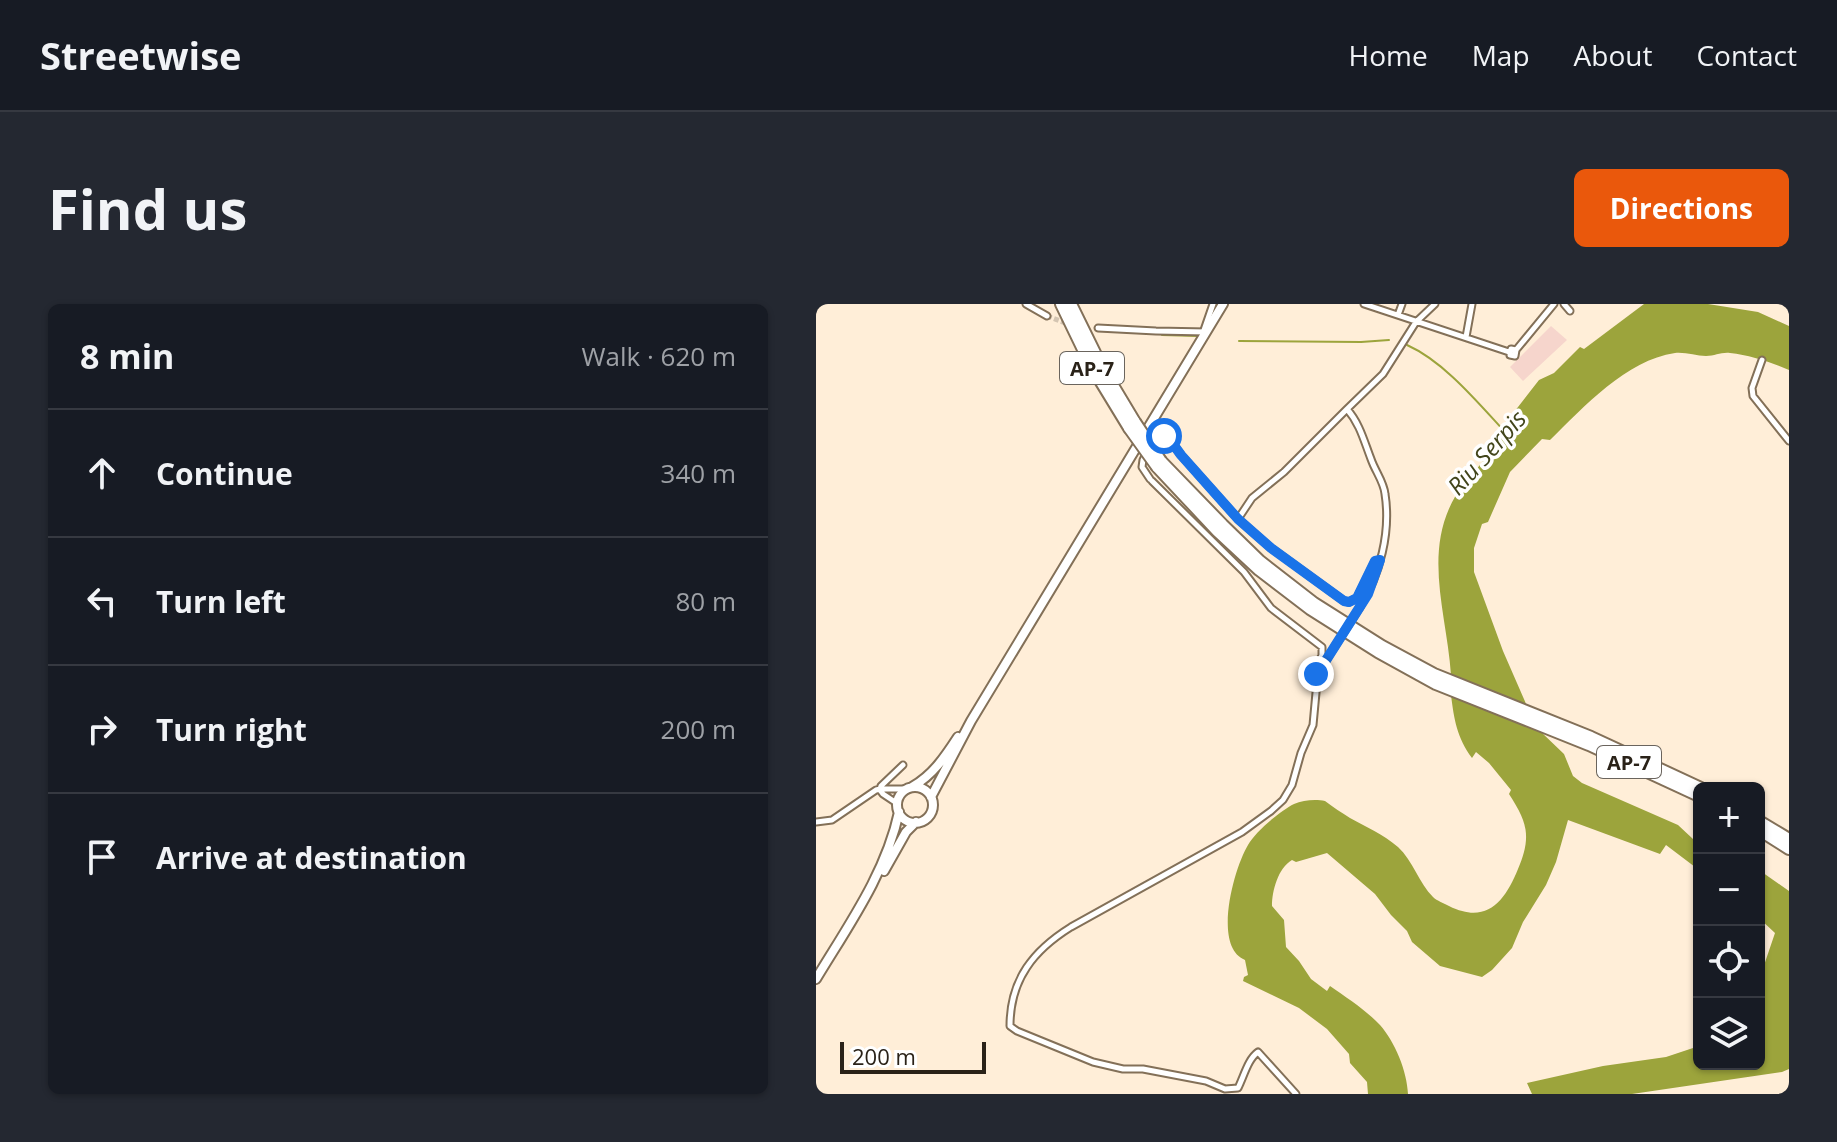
<!DOCTYPE html>
<meta charset="utf-8">
<style>
body{margin:0;font-family:"Open Sans",sans-serif;background:#242831;color:#f1f3f6}
.controls{position:absolute;right:24px;bottom:24px;display:grid;overflow:hidden;border-radius:12px;box-shadow:0 2px 6px #0004}
.controls button{width:72px;height:72px;display:grid;place-items:center;padding:0;border:0;border-bottom:2px solid #363941;background:#171b24;color:#f1f3f6;font:40px sans-serif}
.scale{position:absolute;left:24px;bottom:20px;width:146px;box-sizing:border-box;padding-left:8px;border:4px solid #2a2218;border-top:0;font-size:22px;line-height:28px;white-space:nowrap;color:#2a2218;-webkit-text-stroke:6px #fff;paint-order:stroke}
.stop{position:absolute;width:24px;height:24px;margin:-18px;border:6px solid #1a73e8;border-radius:50%;background:#fff}
.stop.end{background:#1a73e8;border-color:#fff;box-shadow:0 2px 8px #0008}
.list{margin:0;padding:0;list-style:none}
h2{display:flex;justify-content:space-between;align-items:center;height:104px;margin:0;padding:0 32px;font-size:34px}
h2 small{font-size:26px;font-weight:400;color:#9ea1a6}
.list li{display:grid;grid-template-columns:52px 1fr auto;gap:24px;align-items:center;box-sizing:border-box;height:128px;padding:0 32px;border-top:2px solid #363941}
.list b{display:block;font-size:30px;white-space:nowrap}
.list em{font-size:26px;font-style:normal;color:#9ea1a6}
.icon{flex:none;width:44px;height:44px;fill:none;stroke:currentColor;stroke-width:2;stroke-linecap:round;stroke-linejoin:round}
.map{position:relative;flex:none;width:973px;height:790px;overflow:hidden;border-radius:12px}
header{display:flex;align-items:center;gap:48px;box-sizing:border-box;height:112px;padding:0 40px;background:#171b24;border-bottom:2px solid #363941}
header strong{font-size:38px}
nav{display:flex;gap:44px;margin-inline-start:auto;font-size:28px}
.intro{display:flex;align-items:center;justify-content:space-between;box-sizing:border-box;height:192px;padding:0 48px}
h1{margin:0;font-size:56px}
.button{padding:20px 36px;border-radius:12px;background:#ea580c;color:#fff;font-size:28px;font-weight:700}
main{display:flex;gap:48px;padding:0 48px}
aside{flex:1;background:#171b24;border-radius:12px;box-shadow:0 2px 6px #0004}
.map>svg:first-child{display:block}
.green{fill:#f6d5cc}
.water{fill:#9ca43c}
.lines{fill:none;stroke-linecap:round;stroke-linejoin:round}
.stream{stroke:#9ca43c;stroke-width:2}
.street-tunnel{stroke:#d4c5b2;stroke-width:5;stroke-dasharray:5 2.5;stroke-linecap:butt}
.street-casing{stroke:#837058;stroke-width:9}
.secondary-casing{stroke:#837058;stroke-width:12}
.highway-casing{stroke:#837058;stroke-width:14}
.street{stroke:#fff;stroke-width:5}
.secondary{stroke:#fff;stroke-width:8}
.highway{stroke:#fff;stroke-width:10}
.street-bridge-casing{stroke:#837058;stroke-width:9;stroke-linecap:butt}
.highway-bridge-casing{stroke:#837058;stroke-width:14;stroke-linecap:butt}
.street-bridge{stroke:#fff;stroke-width:5}
.highway-bridge{stroke:#fff;stroke-width:10}
.route{stroke:#1a73e8;stroke-width:10}
.labels{text-anchor:middle;dominant-baseline:central;stroke-width:7;stroke-linejoin:round;paint-order:stroke}
.shield{fill:#fff;stroke:#6a645d;stroke-width:2}
.shield-label{font-size:20px;font-weight:bold;fill:#2a2218}
.water-label{font-size:24px;font-style:italic;fill:#42451b;stroke:#fff}
</style>
<header>
<strong>Streetwise</strong>
<nav><a>Home</a><a>Map</a><a>About</a><a>Contact</a></nav>
</header>
<div class="intro"><h1>Find us</h1><a class="button">Directions</a></div>
<main>
<aside>
<h2>8 min<small>Walk · 620 m</small></h2>
<ul class="list">
<li><svg class="icon" aria-label="ahead" viewBox="0 0 24 24"><path d="M12 20V5M6 11l6-6 6 6"/></svg><div><b>Continue</b></div><em>340 m</em></li>
<li><svg class="icon" aria-label="left" viewBox="0 0 24 24"><path d="M17 20v-9H6M10 6l-5 5 5 5"/></svg><div><b>Turn left</b></div><em>80 m</em></li>
<li><svg class="icon" aria-label="right" viewBox="0 0 24 24"><path d="M7 20v-9h11M14 6l5 5-5 5"/></svg><div><b>Turn right</b></div><em>200 m</em></li>
<li><svg class="icon" aria-label="arrive" viewBox="0 0 24 24"><path d="M6 21V4h12l-3 4 3 4H6"/></svg><div><b>Arrive at destination</b></div></li>
</ul>
</aside>
<div class="map">
<svg width="973" height="790" viewBox="0 0 973 790">
<rect width="100%" height="100%" fill="#ffeed8"/>
<path class="green" d="M735 22 751 36 707 77 694 63Z"/>
<path class="water" d="M828 0H892L942 8 973 22V66C954 58 934 51 914 49 905 48 899 52 890 52 880 52 870 48 859 49 810 56 768 103 734 136L726 135 694 168 672 218 666 220 658 244V268L687 347 711 402 635 371C631 310 606 248 640 191 645 182 652 174 659 167 672 151 685 135 697 119L695 112 723 76 738 69 764 43 768 45Z
M635 391 724 427 748 450 757 472 766 479 862 521 877 535 883 537V566L850 541 844 550 752 516 740 558 730 581 707 618 696 644 676 666 666 673 624 662 596 638 591 627 575 611 559 590 511 549 480 558 476 556C462 564 456 587 456 602L468 616 470 643 483 657 495 675 511 687 514 682C531 694 550 706 564 721 579 738 591 767 592 790H552L551 778 534 759 533 750 511 725 483 704 427 677 428 673 432 671 429 656C396 643 418 564 432 541 439 528 464 507 478 500 487 496 500 495 509 497 517 503 526 509 534 514 550 523 567 530 582 543 597 557 603 579 617 593 621 597 628 599 633 602 671 621 689 597 702 565 716 532 711 518 693 490L695 486 673 459 660 448 656 454C641 434 638 415 635 391Z
M943 566 973 587V765L966 768 816 790H716L711 779 787 762 850 753 883 742V760H943V676L959 629 943 614Z"/>
<g class="lines">
<path class="stream" d="M346 31 382 32
M423 37 545 38 573 36
M591 41C629 58 663 100 691 130"/>
<path class="street-tunnel" d="M231 12 252 20"/>
<g class="street-casing">
<path id="street" d="M210 0 231 12
M548 0 693 48
M748 0 754 7
M582 11 586 0
M282 24 340 27 391 28
M388 26 397 0
M650 33 656 0
M695 45 700 46 699 52 694 51Z
M700 46 738 0
M946 56 936 84 937 92 973 137
M336 141 339 136 348 132 357 140 365 151 422 215 455 244 528 297 533 298 541 294 559 257 564 256
M330 150 327 156 326 163 334 175
M336 177 428 268 455 304 506 343V351L500 365 501 378 497 421 485 449 476 481 467 496 455 507 426 528 255 623C218 646 194 675 194 722L201 727 277 758 307 765H327L390 777 409 785 422 784C428 772 432 755 442 748L480 790
M422 215 436 194 468 168 531 105
M544 303C564 271 575 228 569 190 568 178 559 167 555 155 548 137 544 120 531 105L567 70 600 18 619 0
M64 485H91
M64 486 67 490 82 500
M0 518 16 516 60 486 64 485 65 482 87 461"/>
</g>
<g class="secondary-casing">
<path id="secondary" d="M96 483C117 471 129 453 142 433
M81 501a18 18 0 1 1 36 0a18 18 0 1 1-36 0Z
M115 493 155 417 407 0
M68 567 90 528 100 518
M0 675C32 622 70 569 83 508"/>
</g>
<g class="highway-casing">
<path id="highway" d="M245 0 274 60 313 124
M255 0 286 63 319 118
M345 157 407 221 444 257 498 299 566 342 618 370 775 433 885 484
M341 163 401 227 443 266 494 305 562 348 620 380 773 441 883 492
M943 517 973 535
M943 526 973 545"/>
</g>
<use href="#street" class="street"/>
<use href="#secondary" class="secondary"/>
<use href="#highway" class="highway"/>
<g class="street-bridge-casing">
<path id="street-bridge" d="M507 361 544 303"/>
</g>
<g class="highway-bridge-casing">
<path id="highway-bridge" d="M319 118 345 157
M313 124 341 163"/>
</g>
<use href="#street-bridge" class="street-bridge"/>
<use href="#highway-bridge" class="highway-bridge"/>
</g>
<g class="lines">
<path class="route" d="M348 132 357 140 365 151 422 215 455 244 528 297 533 298 541 294 559 257 564 256 552 290 507 361 501 378 500 370"/>
</g>
<g class="labels">
<g class="shield">
<rect x="244" y="48" width="64" height="32" rx="6"/>
<rect x="781" y="442" width="64" height="32" rx="6"/>
</g>
<g class="shield-label">
<text x="276" y="64">AP-7</text>
<text x="813" y="458">AP-7</text>
</g>
<g class="water-label">
<text transform="translate(670 148) rotate(-48)">Riu Serpis</text>
</g>
</g>
</svg>
<div class="controls">
<button>+</button>
<button>−</button>
<button><svg class="icon" aria-label="locate" viewBox="0 0 24 24"><circle cx="12" cy="12" r="6"/><path d="M12 2v4M12 18v4M2 12h4M18 12h4"/></svg></button>
<button><svg class="icon" aria-label="layers" viewBox="0 0 24 24"><path d="M12 4l9 5-9 5-9-5zM3 14l9 5 9-5"/></svg></button>
</div>
<div class="scale">200 m</div>
<div class="stop" style="left:348px;top:132px"></div>
<div class="stop end" style="left:500px;top:370px"></div>
</div>
</main>
